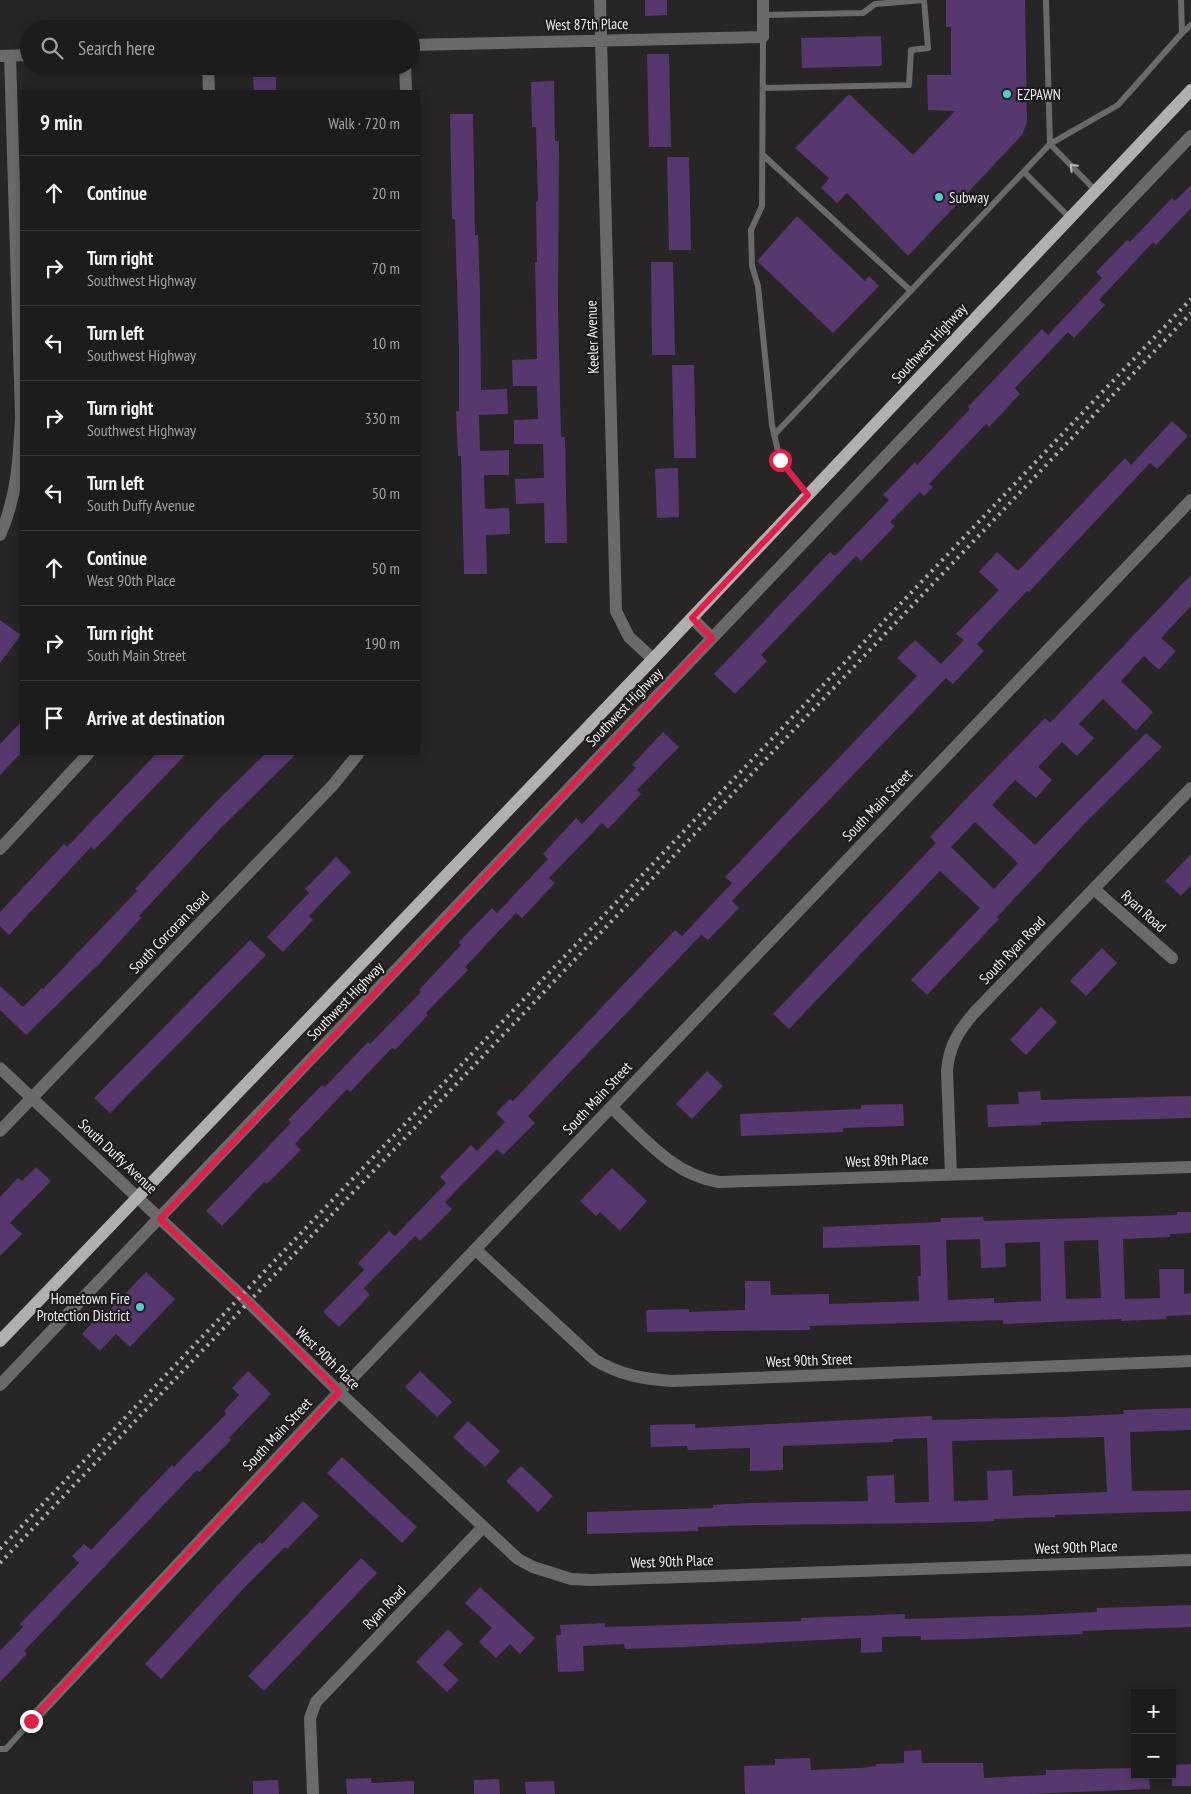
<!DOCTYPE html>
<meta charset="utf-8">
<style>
body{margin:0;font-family:"PT Sans Narrow",sans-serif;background:#252525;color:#f1f3f6}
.controls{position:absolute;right:15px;bottom:15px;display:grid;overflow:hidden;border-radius:0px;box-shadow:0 2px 8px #0003}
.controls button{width:45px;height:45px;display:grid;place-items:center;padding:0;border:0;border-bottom:1px solid #3b3a3b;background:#1d1c1c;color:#f1f3f6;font:25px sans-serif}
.stop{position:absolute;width:15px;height:15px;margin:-11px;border:4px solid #e11d48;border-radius:50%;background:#fff}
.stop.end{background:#e11d48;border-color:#fff;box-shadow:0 1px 5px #0008}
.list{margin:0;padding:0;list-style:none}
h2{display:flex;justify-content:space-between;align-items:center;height:65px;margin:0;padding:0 20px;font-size:21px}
h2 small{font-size:16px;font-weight:400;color:#a0a1a3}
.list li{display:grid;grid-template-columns:32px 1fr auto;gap:15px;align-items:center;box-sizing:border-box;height:75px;padding:0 20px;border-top:1px solid #3b3a3b}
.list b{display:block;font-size:19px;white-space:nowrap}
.list p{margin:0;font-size:16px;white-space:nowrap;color:#a0a1a3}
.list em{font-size:16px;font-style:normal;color:#a0a1a3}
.icon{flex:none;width:28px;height:28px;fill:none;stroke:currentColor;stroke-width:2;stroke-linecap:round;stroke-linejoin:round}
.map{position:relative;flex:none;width:1191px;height:1794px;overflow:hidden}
.search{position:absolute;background:#1d1c1c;box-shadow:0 2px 8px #0003;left:20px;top:20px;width:400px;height:55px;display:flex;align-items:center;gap:12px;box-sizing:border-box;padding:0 18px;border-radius:28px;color:#a0a1a3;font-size:19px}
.panel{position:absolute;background:#1d1c1c;box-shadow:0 2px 8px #0003;left:20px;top:90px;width:400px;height:665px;border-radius:0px}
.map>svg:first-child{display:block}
.building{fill:#57386e;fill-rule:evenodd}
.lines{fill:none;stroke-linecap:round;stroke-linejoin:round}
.lane{stroke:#6b6a6a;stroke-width:6}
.street{stroke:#6b6a6a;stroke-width:12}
.primary{stroke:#b2afaf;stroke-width:12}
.rail{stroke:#acaaab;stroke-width:4;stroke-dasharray:2.5 5;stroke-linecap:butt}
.oneway{stroke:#bbbaba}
.route{stroke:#e11d48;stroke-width:6}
.poi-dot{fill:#53cdc9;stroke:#1d1b1d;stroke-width:2}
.labels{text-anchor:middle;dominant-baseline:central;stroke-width:4.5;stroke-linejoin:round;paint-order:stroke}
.street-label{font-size:15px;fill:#f0eff0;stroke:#1d1b1d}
.poi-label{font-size:15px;fill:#f0eff0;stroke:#1d1b1d;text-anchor:start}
</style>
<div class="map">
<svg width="1191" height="1794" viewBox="0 0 1191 1794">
<rect width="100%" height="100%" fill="#272526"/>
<path class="building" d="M645 0H667V15L645 16Z
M946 0H1025L1027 122 1022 135 908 256 847 193 837 203 821 188 829 178 795 148 849 94 913 155 955 111 928 110 927 75H951V27H946Z
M881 36 882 66 802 68 801 38Z
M647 54H669L671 147H649Z
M253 77H276V91H254Z
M554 81 555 141H559L558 307 561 437H565L567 543H545L544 503 516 504 515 479 544 478 543 444H514V420L538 419 537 386H513L512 360 537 359 535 262H537L536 202H538L536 127H532L531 82Z
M450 114H473L475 235H478L480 292 481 390 507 389 508 414 479 415 480 451 509 450V475H484L485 509 509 508 510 534 486 535 487 574H464L461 456H458L456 411H459V349L455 219H452Z
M667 157H689L691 250H669Z
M1191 185V208L1156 245 1153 242 1099 300 1105 305 1074 338 1068 332 1015 388 1020 394 989 427 986 424 929 484 933 487 924 496 920 492 890 522 895 526 861 561 856 556 761 655 767 661 735 694 714 674 830 552 835 556 889 500 883 495 915 462 917 465 970 409 968 407 1042 329 1048 335 1102 278 1096 272 1127 240 1130 242 1172 198 1175 201Z
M797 216 865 281 869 276 879 286 833 333 757 261Z
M651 262H673L675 355H652Z
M672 365H694L696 458H674Z
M1172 421 1188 436 1157 469 1150 463 1029 592 1027 591 977 644 984 651 953 684 946 678 732 901 739 908 708 940 701 935 528 1116 535 1123 503 1155 497 1149 445 1202 452 1209 420 1241 415 1236 364 1288 370 1295 339 1327 323 1312 364 1270 358 1263 389 1231 395 1236 446 1183 440 1177 471 1145 477 1151 505 1122 496 1113 510 1099 513 1101 675 930 682 936 732 883 725 877 917 676 897 658 915 640 941 664 964 640 956 634 999 590 979 572 997 552 1018 571 1125 458 1131 465Z
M678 468 679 517 657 518 655 469Z
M1191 575V606L1161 638 1176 651 1159 670 1144 656 1121 681 1153 712 1136 731 1103 699 1079 724 1094 738 1077 756 1062 742 1038 767 1052 780 1036 798 1015 780 992 805 1035 845 1146 733 1162 747 1086 822 997 917 999 919 927 995 911 980 980 908 940 871 789 1029 773 1014 936 843 930 837 961 804 1045 718 1050 723ZM975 822 1018 863 994 889 951 847Z
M0 620 21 635 0 663Z
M21 722V753L0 775V744Z
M663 732 679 747 637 790 641 794 608 829 602 823 549 878 555 883 522 918 516 913 465 967 468 970 426 1013 428 1015 395 1050 392 1048 350 1092 347 1089 295 1144 301 1150 267 1184 264 1182 222 1226 206 1211 291 1123 288 1120 322 1085 325 1087 368 1042 370 1044 421 992 419 990 461 945 458 943 492 908 497 913 548 859 543 854 576 818 582 824 636 768 632 765Z
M156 754H186L94 850 91 847 9 935 0 926V912L64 844 67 847Z
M265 754H296L219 830 139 916 141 918 101 962 26 1035 0 1010V986L23 1007 42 988 43 989 137 891 135 889 214 804Z
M1191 854V885L1181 896 1165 881Z
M336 857 351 872 309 916 313 920 283 952 267 937 309 893 305 889Z
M250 940 266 955 110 1113 94 1098Z
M1102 948 1117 963 1086 996 1070 981Z
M1041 1007 1057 1022 1026 1055 1010 1040Z
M707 1071 723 1086 692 1119 676 1104Z
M1040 1091 1041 1100 1191 1096V1118L1041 1122V1125L988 1127 987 1105 1019 1104 1018 1092Z
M903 1104 904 1126 843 1128V1132L741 1136 740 1114 861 1109V1105Z
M36 1167 51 1181 10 1223 22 1234 0 1256V1197L18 1178 22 1181Z
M612 1168 647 1201 620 1231 600 1212 596 1216 580 1201Z
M1177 1212H1191V1233L1170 1234V1237L1123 1239 1125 1299 1160 1298 1159 1269H1184V1294L1191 1293V1315L1166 1316V1319L1121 1321V1319L1003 1324V1320L810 1326V1330L647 1332 646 1310 689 1309V1312L745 1310V1281H770L771 1295 829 1294V1304L919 1301 918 1276H921L920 1245 823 1248V1227L941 1222V1218L983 1217 984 1221 1177 1215ZM980 1239 981 1268 1006 1267 1005 1243 1040 1242 1041 1301 994 1303V1298L948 1300 946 1240ZM1098 1240 1101 1298 1066 1299 1064 1241Z
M146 1272 175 1299 130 1347 116 1334 100 1351 82 1334 99 1315 102 1318Z
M248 1371 271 1394 229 1438 231 1440 199 1472 197 1470 147 1522 24 1651 27 1654 0 1682V1651L23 1627 20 1624 79 1563 72 1556 84 1544 91 1550 172 1465 174 1467 226 1414 224 1411 239 1395 232 1388Z
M420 1371 452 1402 437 1417 405 1387Z
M1191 1408V1430L1130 1432 1132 1491 1191 1490V1511L1055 1515V1517L994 1519V1521L935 1523 758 1525 698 1527V1531L587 1534V1512L713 1508V1505L751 1503 868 1501 867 1476 894 1475 895 1503 929 1502 927 1438 893 1439V1442L783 1446V1470L750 1471V1448L688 1450 687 1446 651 1447 650 1425 695 1424V1428L932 1416V1420L1064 1417 1124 1414 1123 1410ZM1104 1437 1107 1492 1013 1496 1012 1470 987 1471 988 1500 954 1501 952 1441Z
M468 1421 500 1451 485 1467 453 1437Z
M342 1457 417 1527 402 1543 327 1473Z
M521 1466 553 1496 538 1512 506 1481Z
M303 1501 319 1516 287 1549 285 1547 243 1589 161 1679 145 1664 218 1585 259 1542 262 1544Z
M361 1558 377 1573 264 1691 248 1676Z
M480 1587 535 1638 520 1654 510 1644 496 1658 479 1642 492 1628 465 1603Z
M1191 1605V1627L1082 1631 1083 1634 965 1639 921 1640V1636L882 1637V1652L861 1653V1638L683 1647 625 1649 624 1644 583 1646 584 1671 558 1672 556 1635H561L560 1625 605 1623V1627L801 1621V1618L905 1614V1619L1037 1615 1097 1612V1608Z
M448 1629 463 1644 443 1665 459 1680 447 1692 416 1662Z
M921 1750 922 1763H983L984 1778 1046 1775V1770L1135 1768V1775H1149L1150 1789 1028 1794H745L744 1766 775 1765V1759L810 1758 811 1770 861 1768 876 1766V1764L904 1763V1751Z
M1191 1764V1786H1172V1765Z
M371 1778V1783L414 1781V1794H347L346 1779Z
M499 1779 500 1794H474V1780Z
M278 1780 279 1794H253V1781Z
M554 1781 555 1794H526L525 1782Z"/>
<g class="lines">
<path class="lane" d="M763 15 863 13 875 4 924 0 928 48 911 50 909 85 763 88
M1182 33 1191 25
M763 37 762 206 751 230 752 266 758 286 772 425 780 460 808 495
M763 155 911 291
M1024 172 1070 218
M1096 191 1050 144 1118 105 1182 33 1181 0
M774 435 1050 144 1046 0
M0 1749H6L31 1721"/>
<path class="street" d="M600 0 616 611 629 637 653 659
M411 45 763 37V0
M0 56 29 55
M10 56 21 415
M208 66 209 91
M405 66 406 91
M0 535C17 497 19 459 21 418
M692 618 712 638
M0 849 88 754
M1094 889 1172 958
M0 1068 241 1295 339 1392 518 1559 533 1567 571 1579 590 1580 1191 1560
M611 1107C643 1137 673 1175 719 1182L1191 1167
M0 1131 333 785 358 754
M951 1174 947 1071C949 1046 958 1032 974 1013L1191 788
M476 1250 595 1360C620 1375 643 1379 672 1381L1191 1361
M0 1385 1191 136
M31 1721 339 1392 1191 500
M313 1794 310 1718 316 1702 482 1528"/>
<path class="primary" d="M0 1341 653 659 1191 90"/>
<path class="rail" d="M0 1549 1191 299
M0 1563 1191 313"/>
</g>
<defs><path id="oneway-chevron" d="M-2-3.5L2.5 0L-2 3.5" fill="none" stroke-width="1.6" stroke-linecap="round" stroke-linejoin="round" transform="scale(1.25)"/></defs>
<use class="oneway" href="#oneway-chevron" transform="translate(1073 167) rotate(-134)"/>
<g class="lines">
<path class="route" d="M31 1721 339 1392 249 1302 160 1219 712 638 692 618 808 495 780 460"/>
</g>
<g class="poi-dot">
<circle cx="1007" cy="94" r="5"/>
<circle cx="939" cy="197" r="5"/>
<circle cx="140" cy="1307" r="5"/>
</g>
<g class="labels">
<g class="street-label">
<text transform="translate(587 24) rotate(-1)">West 87th Place</text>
<text transform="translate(592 337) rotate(-92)">Keeler Avenue</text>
<text transform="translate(929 343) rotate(-47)">Southwest Highway</text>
<text transform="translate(624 707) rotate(-46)">Southwest Highway</text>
<text transform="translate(877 805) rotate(-46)">South Main Street</text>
<text transform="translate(1144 911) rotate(42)">Ryan Road</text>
<text transform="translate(169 932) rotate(-46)">South Corcoran Road</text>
<text transform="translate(1012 950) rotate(-46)">South Ryan Road</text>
<text transform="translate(345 1001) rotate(-46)">Southwest Highway</text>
<text transform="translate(597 1098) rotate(-47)">South Main Street</text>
<text transform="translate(118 1156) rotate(43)">South Duffy Avenue</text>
<text transform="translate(887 1160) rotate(-2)">West 89th Place</text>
<text transform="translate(328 1358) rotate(44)">West 90th Place</text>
<text transform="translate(809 1360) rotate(-2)">West 90th Street</text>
<text transform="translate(277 1434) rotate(-47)">South Main Street</text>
<text transform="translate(1076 1547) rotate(-2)">West 90th Place</text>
<text transform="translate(672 1561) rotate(-2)">West 90th Place</text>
<text transform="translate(384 1607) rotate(-46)">Ryan Road</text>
</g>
<g class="poi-label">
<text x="1017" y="94">EZPAWN</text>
<text x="949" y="197">Subway</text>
<text x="130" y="1298" text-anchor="end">Hometown Fire<tspan x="130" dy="17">Protection District</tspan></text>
</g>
</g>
</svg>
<div class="controls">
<button>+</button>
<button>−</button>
</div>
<div class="stop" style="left:780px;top:460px"></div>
<div class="stop end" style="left:31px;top:1721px"></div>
<div class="search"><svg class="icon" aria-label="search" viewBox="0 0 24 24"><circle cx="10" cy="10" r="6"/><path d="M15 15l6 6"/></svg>Search here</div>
<section class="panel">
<h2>9 min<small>Walk · 720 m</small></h2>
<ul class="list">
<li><svg class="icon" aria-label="ahead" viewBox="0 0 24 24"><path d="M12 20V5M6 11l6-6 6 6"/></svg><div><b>Continue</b></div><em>20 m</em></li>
<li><svg class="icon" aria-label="right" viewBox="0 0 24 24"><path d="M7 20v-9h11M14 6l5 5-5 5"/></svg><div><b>Turn right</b><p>Southwest Highway</p></div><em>70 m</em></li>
<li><svg class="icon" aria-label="left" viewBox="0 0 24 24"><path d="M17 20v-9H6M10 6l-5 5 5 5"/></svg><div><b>Turn left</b><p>Southwest Highway</p></div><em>10 m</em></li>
<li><svg class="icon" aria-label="right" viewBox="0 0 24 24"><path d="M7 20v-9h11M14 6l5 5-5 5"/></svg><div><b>Turn right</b><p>Southwest Highway</p></div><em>330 m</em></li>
<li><svg class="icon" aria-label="left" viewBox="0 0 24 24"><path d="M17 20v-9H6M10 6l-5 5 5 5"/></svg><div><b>Turn left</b><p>South Duffy Avenue</p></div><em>50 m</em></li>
<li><svg class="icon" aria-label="ahead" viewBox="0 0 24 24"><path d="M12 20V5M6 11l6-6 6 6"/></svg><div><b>Continue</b><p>West 90th Place</p></div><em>50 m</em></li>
<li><svg class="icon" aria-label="right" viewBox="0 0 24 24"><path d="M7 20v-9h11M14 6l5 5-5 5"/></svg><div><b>Turn right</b><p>South Main Street</p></div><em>190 m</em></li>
<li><svg class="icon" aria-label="arrive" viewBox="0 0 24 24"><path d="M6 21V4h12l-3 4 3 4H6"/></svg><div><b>Arrive at destination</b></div></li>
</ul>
</section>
</div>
